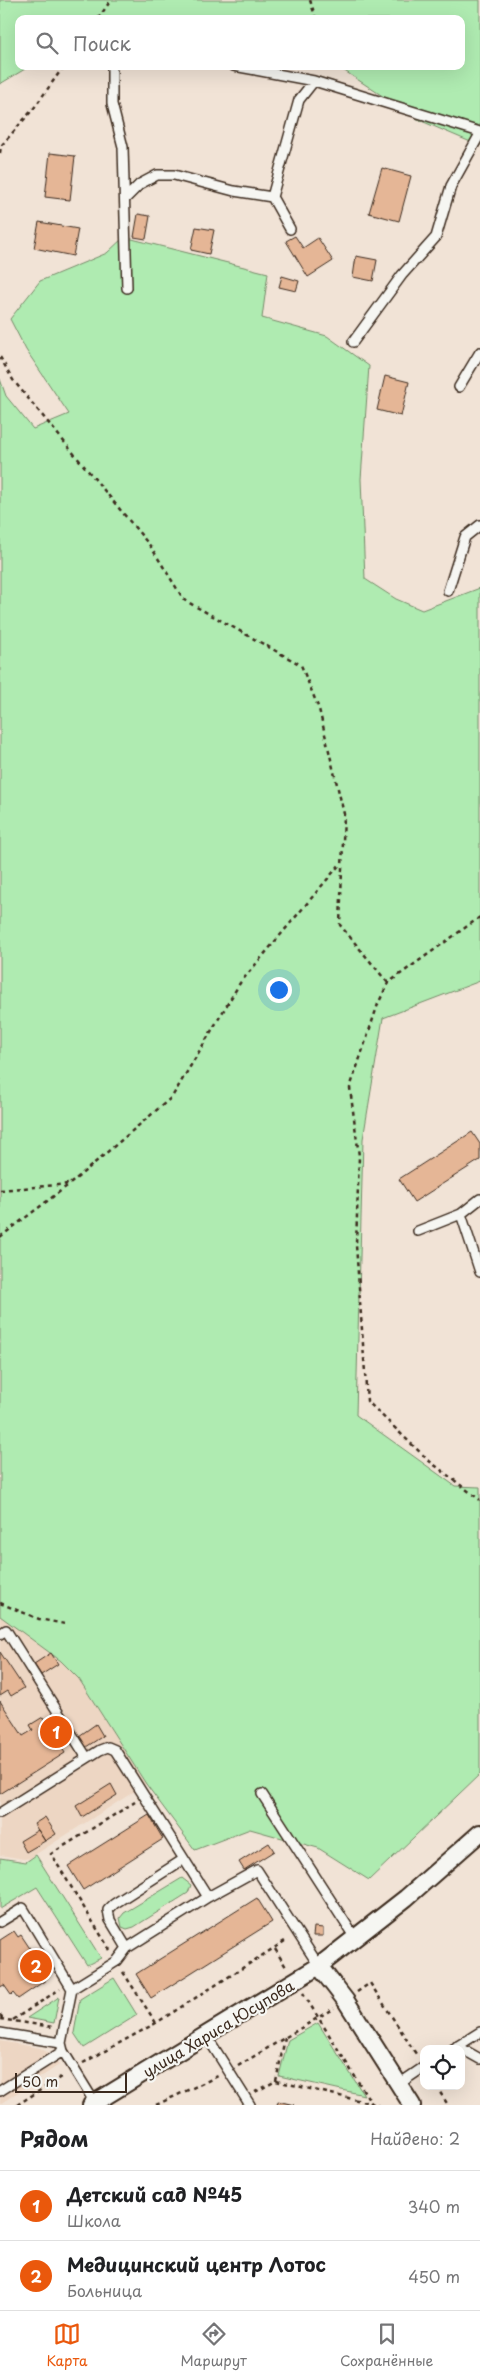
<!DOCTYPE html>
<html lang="ru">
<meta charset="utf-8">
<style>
body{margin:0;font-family:"Playpen Sans",sans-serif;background:#f6f6f6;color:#202124}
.controls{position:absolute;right:15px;bottom:15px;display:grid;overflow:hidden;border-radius:10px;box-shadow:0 5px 20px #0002}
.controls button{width:45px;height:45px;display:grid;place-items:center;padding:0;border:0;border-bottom:1px solid #e0e0e0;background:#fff;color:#202124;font:25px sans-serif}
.scale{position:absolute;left:15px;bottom:12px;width:112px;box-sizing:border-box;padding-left:5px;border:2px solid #3b2a1e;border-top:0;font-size:14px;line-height:18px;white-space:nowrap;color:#3b2a1e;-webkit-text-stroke:4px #f6f6f2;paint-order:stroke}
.you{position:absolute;left:278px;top:989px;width:18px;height:18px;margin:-12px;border:4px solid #fff;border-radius:50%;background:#1a73e8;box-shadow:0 0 0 8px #1a73e833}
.badge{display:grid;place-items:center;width:32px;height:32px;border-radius:50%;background:#ea580c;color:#fff;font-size:16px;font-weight:700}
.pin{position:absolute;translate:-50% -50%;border:2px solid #fff;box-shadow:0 1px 5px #0006}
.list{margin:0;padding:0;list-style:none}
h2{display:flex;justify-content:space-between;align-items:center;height:65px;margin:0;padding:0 20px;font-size:21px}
h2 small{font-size:16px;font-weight:400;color:#757577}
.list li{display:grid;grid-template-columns:32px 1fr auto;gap:15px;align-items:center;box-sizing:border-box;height:70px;padding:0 20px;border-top:1px solid #e0e0e0}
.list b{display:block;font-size:19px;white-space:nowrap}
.list p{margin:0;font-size:16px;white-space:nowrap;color:#757577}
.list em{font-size:16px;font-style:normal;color:#757577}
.icon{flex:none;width:28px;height:28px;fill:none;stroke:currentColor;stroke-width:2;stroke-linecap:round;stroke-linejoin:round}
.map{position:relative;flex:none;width:480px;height:2105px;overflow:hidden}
.search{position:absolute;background:#fff;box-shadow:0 5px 20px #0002;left:15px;right:15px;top:15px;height:55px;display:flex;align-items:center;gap:12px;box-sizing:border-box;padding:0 18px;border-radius:10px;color:#757577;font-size:19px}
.sheet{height:205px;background:#fff}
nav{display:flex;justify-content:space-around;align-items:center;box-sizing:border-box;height:70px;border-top:1px solid #e0e0e0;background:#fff;font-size:14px;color:#757577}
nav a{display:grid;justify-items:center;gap:2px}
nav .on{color:#ea580c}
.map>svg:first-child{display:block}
.built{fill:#edd6c3}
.green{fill:#afebb1;stroke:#758a68}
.building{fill:#e5b696;stroke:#3b2a1e}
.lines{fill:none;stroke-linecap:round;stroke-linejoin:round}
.lane-casing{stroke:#3b2a1e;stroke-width:12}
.street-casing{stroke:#3b2a1e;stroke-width:20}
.path{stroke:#3b2a1e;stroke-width:2.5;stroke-dasharray:4 4;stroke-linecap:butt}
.lane{stroke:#f6f6f2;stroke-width:9}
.street{stroke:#f6f6f2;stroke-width:16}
.labels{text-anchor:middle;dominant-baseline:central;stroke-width:4.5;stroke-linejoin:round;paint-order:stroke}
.street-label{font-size:15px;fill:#3b2a1e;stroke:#f6f6f2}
</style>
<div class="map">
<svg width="480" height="2105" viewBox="0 0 480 2105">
<rect width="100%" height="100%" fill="#f1e3d6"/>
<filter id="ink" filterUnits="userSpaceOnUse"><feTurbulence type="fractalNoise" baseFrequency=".02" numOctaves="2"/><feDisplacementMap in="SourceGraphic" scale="10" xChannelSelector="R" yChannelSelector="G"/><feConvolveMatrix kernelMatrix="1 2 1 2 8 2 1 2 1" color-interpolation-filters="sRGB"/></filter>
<g filter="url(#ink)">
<path class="built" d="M0 1616 61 1661 79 1679 146 1784 30 1858 24 1859 0 1855Z
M0 2041 40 2048 52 2055 59 2065 0 2104Z"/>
<path class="green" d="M0 0H480V146L419 120 337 66H461V19H19V66H30L0 84Z
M124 237 268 273 262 318 327 336 369 366 361 479 365 579 396 599 422 610 480 588V981L383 1018 363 1139 356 1415 455 1486 480 1487V1774L369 1880 318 1848 250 1829 195 1850 146 1784 79 1679 61 1661 0 1616V379L6 396 33 429 69 414 26 350 10 319 40 281 107 253Z
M36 1855 101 1958 87 1965 37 1887 0 1909V1858L26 1862Z
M182 1878 191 1885 188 1893 134 1927 127 1929 122 1927 120 1918 124 1913Z
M114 1978 137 2015 84 2048 74 2033 80 1999Z
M59 1997 54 2023 27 2018Z
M318 2023 364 2095 279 2076 288 2040Z"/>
<path class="building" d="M50 153 75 156 70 200 45 197Z
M382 168 411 176 399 221 369 213Z
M138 214 150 216 146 239 134 237Z
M39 222 78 229 73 256 34 248Z
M196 227 214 230 209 254 191 250Z
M295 236 303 248 318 238 333 261 308 277 286 241Z
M356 256 377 260 373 281 353 277Z
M282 276 299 281 296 291 279 287Z
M385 376 409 382 401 416 377 410Z
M472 1132 480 1144V1160L414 1202 399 1179Z
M0 1652 24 1688 11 1696 8 1691 0 1696Z
M51 1653 58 1664 41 1675 34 1664Z
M0 1701 23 1736 33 1730 30 1725 43 1717 65 1753 0 1794Z
M96 1724 103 1736 86 1747 79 1736Z
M111 1784 117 1795 82 1817 76 1806Z
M149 1815 163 1839 83 1890 68 1866Z
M45 1817 56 1834 45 1841 34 1824Z
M38 1830 45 1841 26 1852 20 1841Z
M269 1843 274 1851 244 1870 239 1862Z
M257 1898 272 1922 151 1998 136 1974Z
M314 1927 323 1928V1936H313Z
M14 1931 18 1937 21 1935 45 1971 42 1974 46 1980 18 1999 13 1993 11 1995 4 1985 0 1987V1940Z
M278 2101 294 2105H277Z"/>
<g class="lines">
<g class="lane-casing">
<path id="lane" d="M112 66V104L123 147 127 288
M234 66 314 81 480 132
M272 197 299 100 314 81
M125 199 140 184 157 175H174L234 191 272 197 290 229
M353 342 402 275 436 237 451 186 480 134
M459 387 480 352
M448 591 465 537 480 525
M461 1214 480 1272
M418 1231 461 1214 480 1199
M0 1634 6 1630 87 1758
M262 1794 355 1938
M0 1813 100 1750 108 1747 115 1750 208 1897
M0 1922 23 1908 72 1989
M127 1948 110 1920 108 1910 114 1904 184 1859
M0 2033 61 2043
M206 2035 250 2105
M457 2046 480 2059
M453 2049 480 2032
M399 2084 424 2067
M0 2091 63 2051
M95 2103 63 2051 61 2043 72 1989 117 1961 127 1948 208 1897 257 1870 319 1966"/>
</g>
<g class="street-casing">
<path id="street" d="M319 1966 346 2001 412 2105
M91 2105 319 1966 406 1898 480 1833"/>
</g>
<path class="path" d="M310 0 316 19
M98 19 111 0
M0 153 1 146 34 108 64 66
M0 357 13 380 151 547 184 600 301 665 319 709 344 814 340 925 388 983
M480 917 388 983 378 1004 350 1088 359 1156 356 1245 367 1401 428 1460 480 1500
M0 1190 69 1184
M0 1237 71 1183 172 1097 240 983 341 863
M0 1603 39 1619 65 1624
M275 1949 286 1967
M110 1950 51 1854 135 1802
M123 1972 156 2023
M357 1992 370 1983 418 2057
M303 1993 372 2104
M0 2015 3 2020
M0 2019 53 2027
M13 2020 60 1989
M83 2063 156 2023 288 1939
M238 2066 334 2008
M276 2081 285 2038
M436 2086 448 2105
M255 2092 276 2081 378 2105
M17 2105 64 2075
M156 2105 218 2076"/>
<use href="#lane" class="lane"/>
<use href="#street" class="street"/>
</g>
</g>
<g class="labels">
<g class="street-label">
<text transform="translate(218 2028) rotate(-31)">улица Хариса Юсупова</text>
</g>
</g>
</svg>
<div class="controls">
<button><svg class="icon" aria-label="locate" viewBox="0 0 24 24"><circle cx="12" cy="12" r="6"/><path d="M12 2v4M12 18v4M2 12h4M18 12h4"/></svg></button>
</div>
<div class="scale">50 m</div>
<div class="you"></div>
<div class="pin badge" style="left:56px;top:1732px">1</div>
<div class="pin badge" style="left:36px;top:1966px">2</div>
<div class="search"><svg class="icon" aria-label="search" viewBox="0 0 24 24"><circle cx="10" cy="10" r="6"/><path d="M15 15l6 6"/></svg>Поиск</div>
</div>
<section class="sheet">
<h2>Рядом<small>Найдено: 2</small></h2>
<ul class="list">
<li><span class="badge">1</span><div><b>Детский сад №45</b><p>Школа</p></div><em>340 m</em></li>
<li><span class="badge">2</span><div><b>Медицинский центр Лотос</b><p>Больница</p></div><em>450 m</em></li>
</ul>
</section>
<nav>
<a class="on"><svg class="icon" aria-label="map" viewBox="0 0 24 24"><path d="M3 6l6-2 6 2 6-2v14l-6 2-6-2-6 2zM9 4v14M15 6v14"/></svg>Карта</a>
<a><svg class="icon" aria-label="directions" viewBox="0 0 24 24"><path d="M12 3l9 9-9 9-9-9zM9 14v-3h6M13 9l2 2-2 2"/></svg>Маршрут</a>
<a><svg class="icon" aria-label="saved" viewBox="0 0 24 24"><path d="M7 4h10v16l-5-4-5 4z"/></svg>Сохранённые</a>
</nav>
